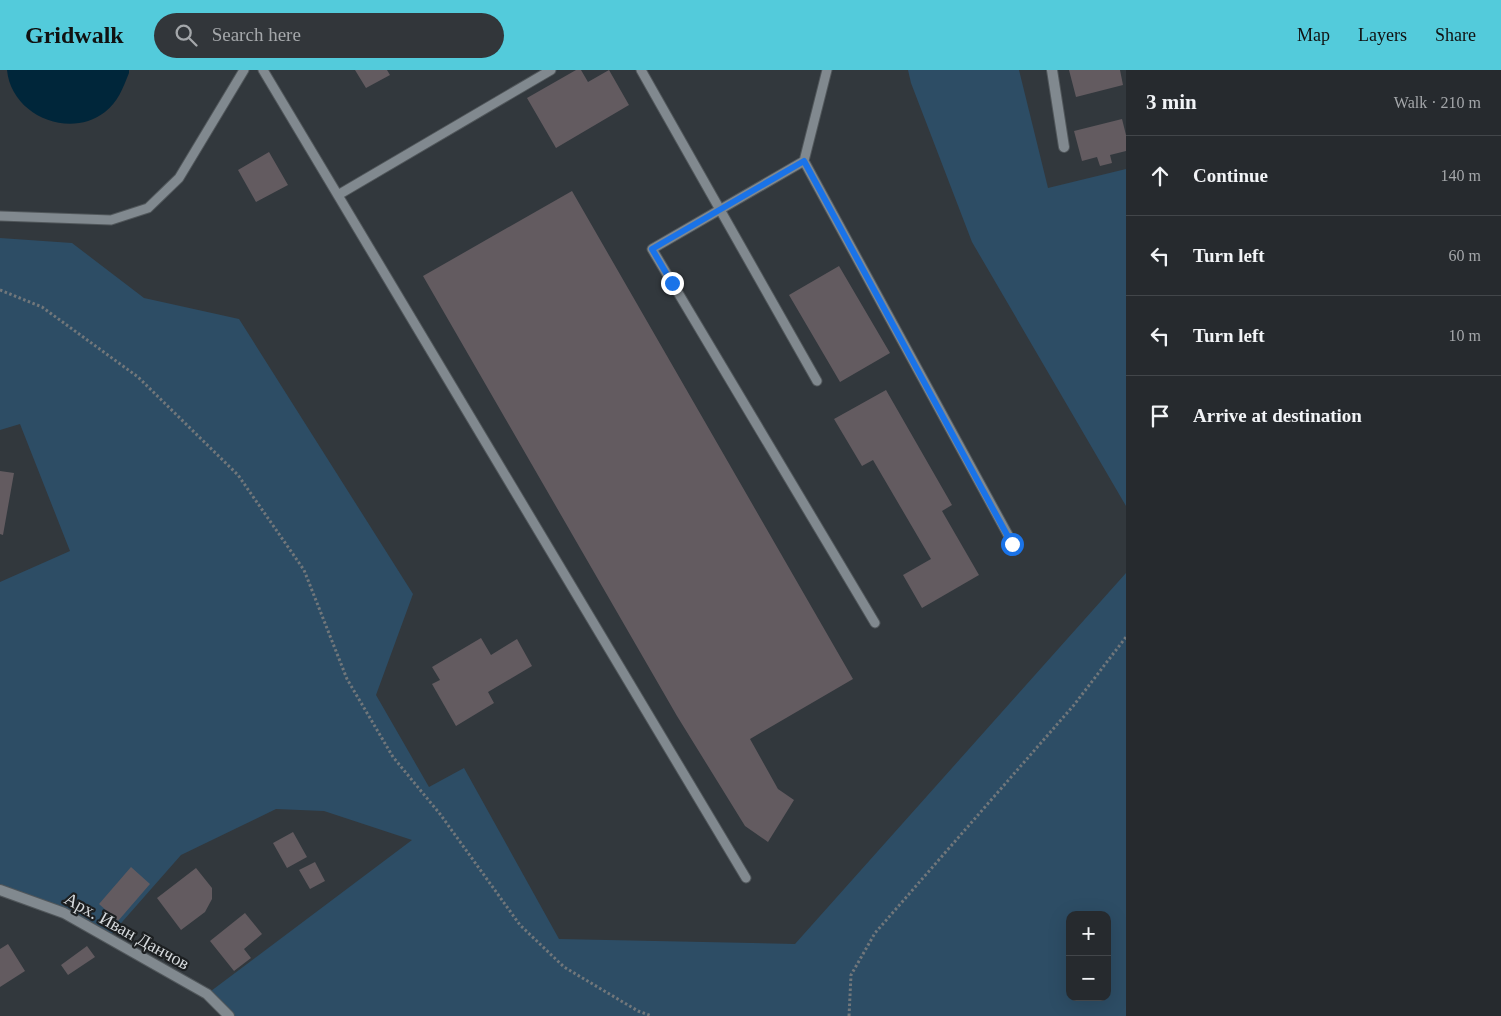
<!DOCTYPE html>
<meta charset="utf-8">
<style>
body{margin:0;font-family:Georgia,serif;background:#32363a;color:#f1f3f6}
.controls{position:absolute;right:15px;bottom:15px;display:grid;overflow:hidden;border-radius:10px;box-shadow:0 5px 20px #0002}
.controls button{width:45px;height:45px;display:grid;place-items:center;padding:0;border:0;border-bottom:1px solid #42464a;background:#262a2e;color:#f1f3f6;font:25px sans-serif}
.stop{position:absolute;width:15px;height:15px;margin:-11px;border:4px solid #1a73e8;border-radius:50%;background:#fff}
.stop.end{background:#1a73e8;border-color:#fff;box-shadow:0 1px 5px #0008}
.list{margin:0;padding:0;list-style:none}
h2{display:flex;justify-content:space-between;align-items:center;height:65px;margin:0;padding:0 20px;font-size:21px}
h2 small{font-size:16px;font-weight:400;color:#a4a7aa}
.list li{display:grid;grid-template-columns:32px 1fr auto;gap:15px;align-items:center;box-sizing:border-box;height:80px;padding:0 20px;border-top:1px solid #42464a}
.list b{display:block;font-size:19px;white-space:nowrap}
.list em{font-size:16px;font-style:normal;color:#a4a7aa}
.icon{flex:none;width:28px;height:28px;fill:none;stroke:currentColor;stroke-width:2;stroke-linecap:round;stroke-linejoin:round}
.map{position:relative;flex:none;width:1126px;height:946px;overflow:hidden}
header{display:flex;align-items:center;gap:30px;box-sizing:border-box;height:70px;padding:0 25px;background:#53cbdb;color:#111}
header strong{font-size:24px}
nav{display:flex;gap:28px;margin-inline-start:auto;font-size:18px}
.search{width:350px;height:45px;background:#32363a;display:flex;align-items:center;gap:12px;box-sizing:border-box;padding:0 18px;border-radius:28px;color:#a4a7aa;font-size:19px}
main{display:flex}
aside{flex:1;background:#262a2e}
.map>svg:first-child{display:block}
.green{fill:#2d4d65;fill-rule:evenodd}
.water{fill:#00263a}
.building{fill:#635b60}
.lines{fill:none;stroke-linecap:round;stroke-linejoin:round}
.lane-casing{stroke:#51575b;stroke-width:11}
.street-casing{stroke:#51575b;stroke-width:12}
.path{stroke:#71777b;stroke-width:3;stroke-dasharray:2.5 2.5;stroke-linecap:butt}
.lane{stroke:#81898f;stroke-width:9}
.street{stroke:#81898f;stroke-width:10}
.route{stroke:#1a73e8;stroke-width:6}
.labels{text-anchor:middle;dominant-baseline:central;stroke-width:4.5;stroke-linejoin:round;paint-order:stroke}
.street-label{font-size:18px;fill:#d5d9dc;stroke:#1c1f21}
</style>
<header>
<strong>Gridwalk</strong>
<div class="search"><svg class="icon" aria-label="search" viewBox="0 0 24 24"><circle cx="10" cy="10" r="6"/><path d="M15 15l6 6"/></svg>Search here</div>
<nav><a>Map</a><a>Layers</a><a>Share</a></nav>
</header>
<main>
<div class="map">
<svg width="1126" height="946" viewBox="0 0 1126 946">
<rect width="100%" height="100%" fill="#32383d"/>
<path class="green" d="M908 0H1019L1048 118 1126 99V436L972 172 911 13Z
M0 168 72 173 144 228 239 249 413 524 376 625 429 717 464 698 559 869 795 874 1126 503V946H229L207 924 412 770 324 741 276 739 181 785 108 868 64 843 0 820V512L70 481 20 354 0 360ZM1070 845H1107V927H1070Z"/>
<path class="water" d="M7 0H129V3C123 18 118 32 105 42 69 70 11 45 7 0Z"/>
<path class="building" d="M355 0H387L390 5 366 18Z
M576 0H581L588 12 609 0 629 35 556 78 527 28Z
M1069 0H1120L1123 15 1076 27Z
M1122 49 1126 65V81L1110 85 1112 93 1100 96 1097 87 1082 91 1074 61Z
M269 82 288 115 256 132 238 100Z
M572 121 853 609 750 669 778 719 794 730 768 772 745 756 677 646 423 206Z
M839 196 890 283 840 312 789 225Z
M886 320 952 435 942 441 979 505 922 538 903 505 931 489 873 390 862 396 834 349Z
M0 401 14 403 3 465 0 464Z
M481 568 491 585 517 569 532 596 488 622 494 633 456 656 432 614 440 610 432 597Z
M293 762 307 787 287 798 273 773Z
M315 792 325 811 310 819 299 800Z
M131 797 150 814 118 851 99 834Z
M196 798 212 818V829L205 842 181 860 157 828Z
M245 843 262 864 244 879 251 888 234 901 210 871Z
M8 874 25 901 0 917V879Z
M87 876 95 887 68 905 61 895Z"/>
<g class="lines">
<g class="lane-casing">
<path id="lane" d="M263 0 746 808
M641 0 817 311
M804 91 827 0
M338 125 551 0
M0 146 111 150 148 138 179 108 244 0
M875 553 652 179 804 91 1013 474"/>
</g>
<g class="street-casing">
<path id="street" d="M1052 0 1064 77
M0 820 64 843 207 924 229 946"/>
</g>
<path class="path" d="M0 220 42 237 138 307 238 405 304 500 347 609 393 687 440 744 520 855 564 897 638 941 652 946
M849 946 851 905 875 863 1074 635 1126 567"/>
<use href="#lane" class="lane"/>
<use href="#street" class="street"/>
</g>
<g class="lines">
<path class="route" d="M672 213 652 179 804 91 1012 474"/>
</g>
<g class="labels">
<g class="street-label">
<text transform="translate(127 861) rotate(29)">Арх. Иван Данчов</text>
</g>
</g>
</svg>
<div class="controls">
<button>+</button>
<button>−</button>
</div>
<div class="stop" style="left:1012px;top:474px"></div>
<div class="stop end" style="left:672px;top:213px"></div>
</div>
<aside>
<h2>3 min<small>Walk · 210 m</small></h2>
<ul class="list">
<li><svg class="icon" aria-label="ahead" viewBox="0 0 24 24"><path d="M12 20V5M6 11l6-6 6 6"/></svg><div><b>Continue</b></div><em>140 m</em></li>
<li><svg class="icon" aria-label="left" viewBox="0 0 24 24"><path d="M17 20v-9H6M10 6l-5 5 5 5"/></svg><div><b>Turn left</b></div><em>60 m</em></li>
<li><svg class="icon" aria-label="left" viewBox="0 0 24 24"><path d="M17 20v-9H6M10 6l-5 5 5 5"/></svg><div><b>Turn left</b></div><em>10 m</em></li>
<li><svg class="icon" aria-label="arrive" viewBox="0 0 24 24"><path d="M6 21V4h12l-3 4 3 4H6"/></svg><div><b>Arrive at destination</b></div></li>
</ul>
</aside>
</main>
